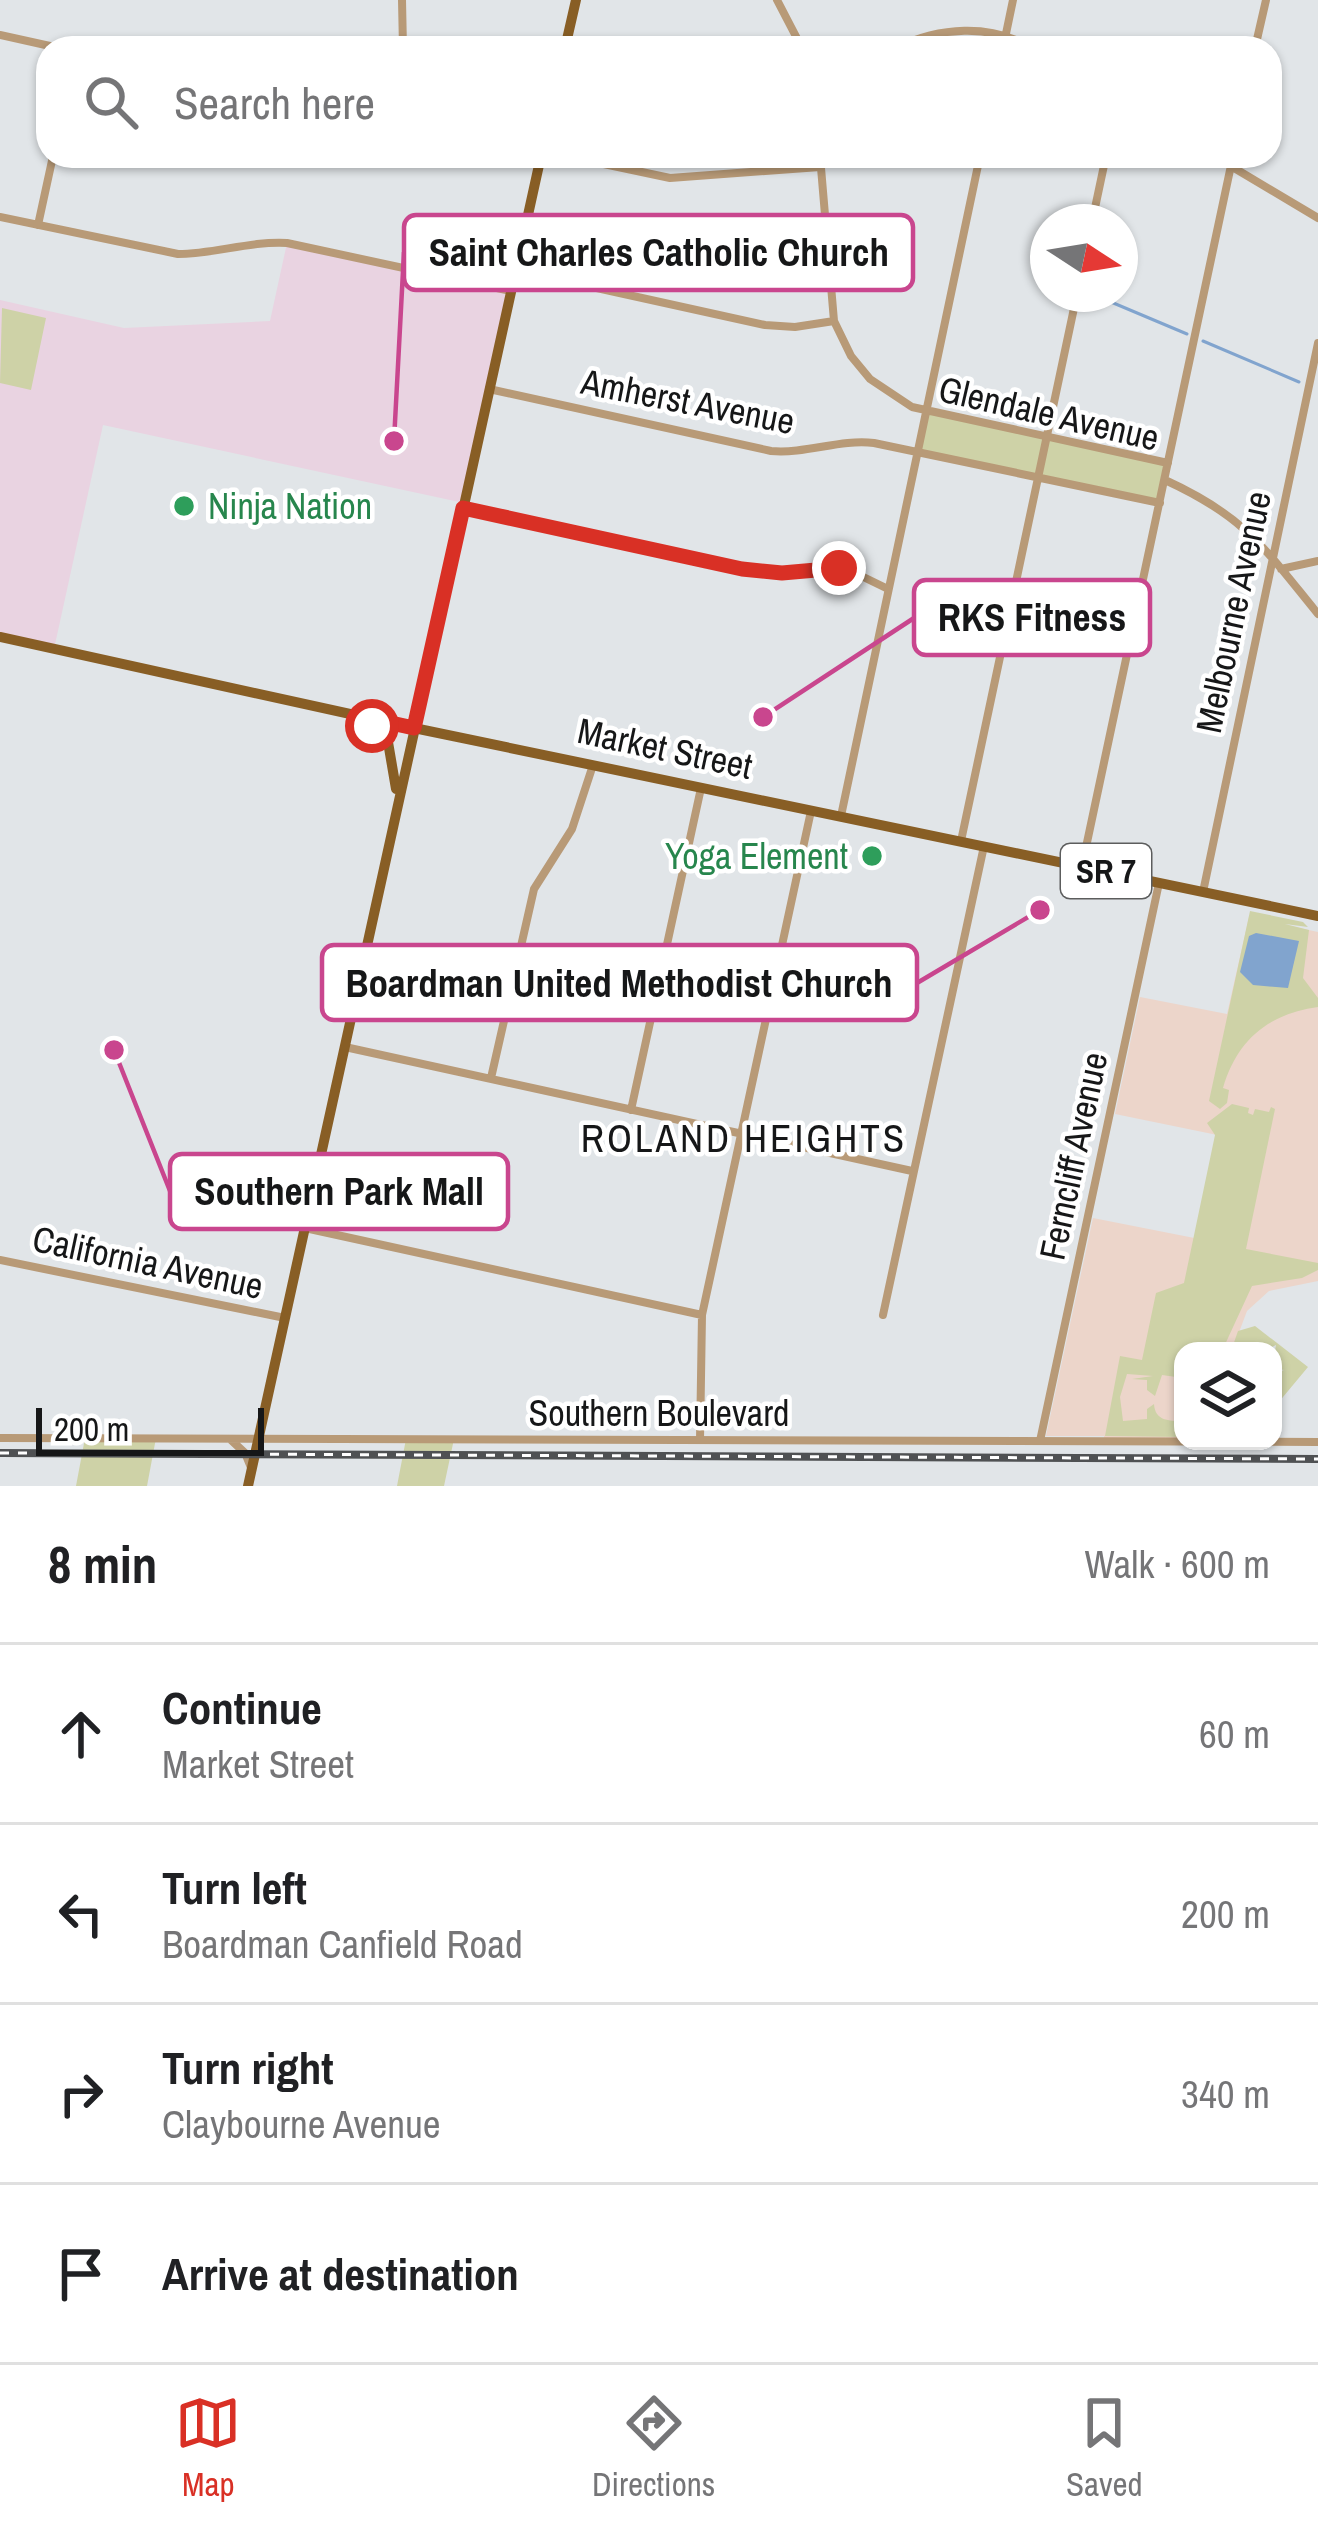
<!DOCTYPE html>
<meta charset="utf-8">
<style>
body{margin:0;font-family:"Archivo Narrow",sans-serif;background:#f6f6f6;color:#202124}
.controls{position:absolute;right:36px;bottom:36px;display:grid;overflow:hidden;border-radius:24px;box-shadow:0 3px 9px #0004}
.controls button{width:108px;height:108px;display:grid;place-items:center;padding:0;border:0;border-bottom:3px solid #e0e0e0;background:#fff;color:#202124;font:60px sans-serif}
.compass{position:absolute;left:1030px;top:204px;width:108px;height:108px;border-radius:50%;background:#fff;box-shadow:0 3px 9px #0004;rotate:102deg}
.scale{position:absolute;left:36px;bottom:30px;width:228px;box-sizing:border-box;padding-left:12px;border:6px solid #161718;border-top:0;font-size:33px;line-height:42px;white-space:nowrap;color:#161718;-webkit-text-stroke:9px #fff;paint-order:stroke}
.stop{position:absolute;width:36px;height:36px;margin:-27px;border:9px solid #d93025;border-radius:50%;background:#fff}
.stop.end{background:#d93025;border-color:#fff;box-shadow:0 3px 12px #0008}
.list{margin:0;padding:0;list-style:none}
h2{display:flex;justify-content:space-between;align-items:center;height:156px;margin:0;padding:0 48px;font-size:51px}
h2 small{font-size:39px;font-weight:400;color:#757577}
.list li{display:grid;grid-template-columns:78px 1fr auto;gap:36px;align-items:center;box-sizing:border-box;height:180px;padding:0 48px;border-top:3px solid #e0e0e0}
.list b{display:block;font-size:45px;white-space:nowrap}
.list p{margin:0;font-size:39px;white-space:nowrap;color:#757577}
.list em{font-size:39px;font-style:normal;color:#757577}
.icon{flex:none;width:66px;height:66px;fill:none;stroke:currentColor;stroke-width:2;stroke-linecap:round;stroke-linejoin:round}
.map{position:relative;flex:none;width:1318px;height:1486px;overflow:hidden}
.search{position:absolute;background:#fff;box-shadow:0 3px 9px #0004;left:36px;right:36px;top:36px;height:132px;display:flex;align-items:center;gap:30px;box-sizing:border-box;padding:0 42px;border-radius:36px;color:#757577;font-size:45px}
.sheet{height:876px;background:#fff}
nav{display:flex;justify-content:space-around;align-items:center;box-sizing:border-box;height:168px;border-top:3px solid #e0e0e0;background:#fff;font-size:33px;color:#757577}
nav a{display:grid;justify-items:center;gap:6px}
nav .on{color:#d93025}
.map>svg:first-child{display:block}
.education{fill:#e9d3e1}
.medical{fill:#ecd5ca}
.green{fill:#ced2a7}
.water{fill:#81a4ce}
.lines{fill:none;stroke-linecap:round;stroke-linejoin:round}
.stream{stroke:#81a4ce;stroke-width:3}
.minor{stroke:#b89a77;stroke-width:8}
.major{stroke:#885e25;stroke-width:10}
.rail-casing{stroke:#4f5153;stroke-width:8}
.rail{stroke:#fff;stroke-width:3;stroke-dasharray:9;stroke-linecap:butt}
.route{stroke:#d93025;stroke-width:15}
.leisure-dot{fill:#2e9e5b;stroke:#fff;stroke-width:4.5}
.labels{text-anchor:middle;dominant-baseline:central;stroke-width:9;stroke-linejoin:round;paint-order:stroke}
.shield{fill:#fff;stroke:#5c5d5d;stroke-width:3}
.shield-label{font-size:33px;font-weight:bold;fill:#161718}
.street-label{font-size:36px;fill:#161718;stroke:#fff}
.leisure-label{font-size:36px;fill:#27864d;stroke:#fff;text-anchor:start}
.neighbourhood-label{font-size:39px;letter-spacing:3px;fill:#161718;stroke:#fff}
.leader{fill:none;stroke:#c9468e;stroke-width:4.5}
.callout-dot{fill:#c9468e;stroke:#fff;stroke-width:4.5}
.callout{fill:#fff;stroke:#c9468e;stroke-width:4.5}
.callout-label{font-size:39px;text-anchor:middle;font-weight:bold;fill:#161718}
</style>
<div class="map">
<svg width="1318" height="1486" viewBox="0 0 1318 1486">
<rect width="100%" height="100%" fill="#e1e5e8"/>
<path class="education" d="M287 243 511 291 464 503 103 425 54 649 0 637V300L124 328 270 321Z"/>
<path class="medical" d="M1249 917 1318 932V1281L1269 1291 1247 1311 1232 1351H1183V1441L1104 1442V1436H1046L1093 1218 1245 1248 1266 1145 1115 1114 1140 997 1227 1014Z"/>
<path class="green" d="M2 308 46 318 31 390 0 383Z
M926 411 1168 463 1160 503 917 451Z
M1250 911 1303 922 1308 927 1285 924 1309 930 1303 978 1318 998V1007C1268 1014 1237 1040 1223 1088L1229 1090 1227 1103 1220 1109 1209 1101Z
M1232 1104 1249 1108 1248 1113 1253 1115 1255 1109 1269 1112 1271 1107 1275 1109 1246 1249 1318 1263V1270L1302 1278 1252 1286 1222 1351H1183V1378L1162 1375 1155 1396 1147 1390V1380L1132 1379 1153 1376 1127 1374 1120 1397 1123 1421 1147 1419V1409L1154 1404C1155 1421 1169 1421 1183 1421V1437L1105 1436 1120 1356 1142 1360 1156 1293 1184 1283 1215 1135 1207 1123Z
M1255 1326 1308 1367 1273 1409V1374L1284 1370 1273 1368V1351H1270H1275L1276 1345 1264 1351H1231L1238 1331Z
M85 1438H156L147 1486H76Z
M406 1439H454L444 1486H397Z"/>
<path class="water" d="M1256 933 1299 941 1288 988 1253 985 1240 972 1249 936Z"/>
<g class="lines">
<path class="stream" d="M1092 294 1187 334
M1203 341 1299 382"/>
<path class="minor" d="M402 0 403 48
M777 0 802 48
M0 35 59 48
M896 48C939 27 990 23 1032 48
M1003 48 1013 0
M1255 48 1266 0
M566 156 670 178 820 167
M820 156 834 321 851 356 870 379 912 407 1168 463
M1214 156 1318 218
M0 217 178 254C215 254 249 241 287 243L511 291
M1092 222 1106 156
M38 225 53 156
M515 270 765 325 795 327 834 321
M489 389 771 451C807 454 839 439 874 443L1160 503
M1165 480C1246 517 1264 548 1318 614
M464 508 742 569 782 573 847 569 888 589
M1281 569 1318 561
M841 816 980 156
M961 841 1077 294
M1082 866 1233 156
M1203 892 1318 343
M345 1047 912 1171
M491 1078 534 889 572 829 593 765
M631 1110 701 788
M305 1228 702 1315
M0 1260 285 1318
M883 1315 984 846
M0 1438 1318 1442
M230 1439 245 1453 252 1470
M700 1440 702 1315 811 811
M1040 1441 1159 883"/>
<path class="major" d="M565 48 576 0
M0 637 414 728 1318 916
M367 722 388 742 396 789
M248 1486 541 156"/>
<g class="rail-casing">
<path id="rail" d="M0 1453 1318 1459"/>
</g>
<use href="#rail" class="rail"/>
</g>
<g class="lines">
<path class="route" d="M372 726 359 716 414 728 463 508 742 569 782 573 839 568"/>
</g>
<g class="leisure-dot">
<circle cx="184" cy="506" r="12"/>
<circle cx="872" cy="856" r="12"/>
</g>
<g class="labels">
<rect class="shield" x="1061" y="844" width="90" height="54" rx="9"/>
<g class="shield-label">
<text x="1106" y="871">SR 7</text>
</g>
<g class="street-label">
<text transform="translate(688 401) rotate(11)">Amherst Avenue</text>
<text transform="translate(1049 413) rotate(13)">Glendale Avenue</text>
<text transform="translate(1233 612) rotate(-78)">Melbourne Avenue</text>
<text transform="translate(665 748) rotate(12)">Market Street</text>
<text transform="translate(1073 1156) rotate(-78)">Ferncliff Avenue</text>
<text transform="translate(148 1262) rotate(12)">California Avenue</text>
<text x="659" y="1413">Southern Boulevard</text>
</g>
<g class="leisure-label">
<text x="208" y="506">Ninja Nation</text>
<text x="848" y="856" text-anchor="end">Yoga Element</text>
</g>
<g class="neighbourhood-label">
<text x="744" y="1138">ROLAND HEIGHTS</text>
</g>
</g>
<path class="leader" d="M394 441L404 252M763 717L914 618M1040 910L917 983M114 1050L170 1191"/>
<g class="callout-dot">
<circle cx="394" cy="441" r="12"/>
<circle cx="763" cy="717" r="12"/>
<circle cx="1040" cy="910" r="12"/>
<circle cx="114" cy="1050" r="12"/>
</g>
<g class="callout">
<rect x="404" y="215" width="509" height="75" rx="12"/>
<rect x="914" y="580" width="236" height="75" rx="12"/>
<rect x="322" y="945" width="595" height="75" rx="12"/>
<rect x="170" y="1154" width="338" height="75" rx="12"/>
</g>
<g class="callout-label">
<text x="659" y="266">Saint Charles Catholic Church</text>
<text x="1032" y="631">RKS Fitness</text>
<text x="619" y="997">Boardman United Methodist Church</text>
<text x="339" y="1205">Southern Park Mall</text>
</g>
</svg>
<div class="controls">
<button><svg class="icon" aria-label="layers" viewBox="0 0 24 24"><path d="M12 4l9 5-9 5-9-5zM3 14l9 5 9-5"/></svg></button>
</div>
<svg class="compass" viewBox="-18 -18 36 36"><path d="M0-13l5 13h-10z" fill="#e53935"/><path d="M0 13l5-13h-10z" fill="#757577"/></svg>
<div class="scale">200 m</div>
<div class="stop" style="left:372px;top:726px"></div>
<div class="stop end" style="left:839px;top:568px"></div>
<div class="search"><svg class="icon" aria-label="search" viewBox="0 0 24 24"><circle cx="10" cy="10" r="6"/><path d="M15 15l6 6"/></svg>Search here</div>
</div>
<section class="sheet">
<h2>8 min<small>Walk · 600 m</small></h2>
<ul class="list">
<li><svg class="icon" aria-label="ahead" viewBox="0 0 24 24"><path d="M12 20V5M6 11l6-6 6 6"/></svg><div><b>Continue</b><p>Market Street</p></div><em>60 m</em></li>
<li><svg class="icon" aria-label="left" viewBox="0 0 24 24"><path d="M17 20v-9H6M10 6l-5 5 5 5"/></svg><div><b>Turn left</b><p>Boardman Canfield Road</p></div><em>200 m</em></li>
<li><svg class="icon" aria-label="right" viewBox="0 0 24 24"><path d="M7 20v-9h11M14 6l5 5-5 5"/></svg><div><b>Turn right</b><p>Claybourne Avenue</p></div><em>340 m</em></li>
<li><svg class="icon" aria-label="arrive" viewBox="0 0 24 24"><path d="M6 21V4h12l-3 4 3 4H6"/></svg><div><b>Arrive at destination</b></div></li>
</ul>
</section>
<nav>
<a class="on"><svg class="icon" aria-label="map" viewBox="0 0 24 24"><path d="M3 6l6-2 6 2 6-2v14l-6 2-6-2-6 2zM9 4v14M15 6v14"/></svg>Map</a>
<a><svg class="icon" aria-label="directions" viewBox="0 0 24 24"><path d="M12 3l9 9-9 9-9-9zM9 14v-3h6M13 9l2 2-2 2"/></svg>Directions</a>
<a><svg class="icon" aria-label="saved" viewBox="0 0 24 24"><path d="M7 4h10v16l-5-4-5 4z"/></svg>Saved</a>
</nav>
